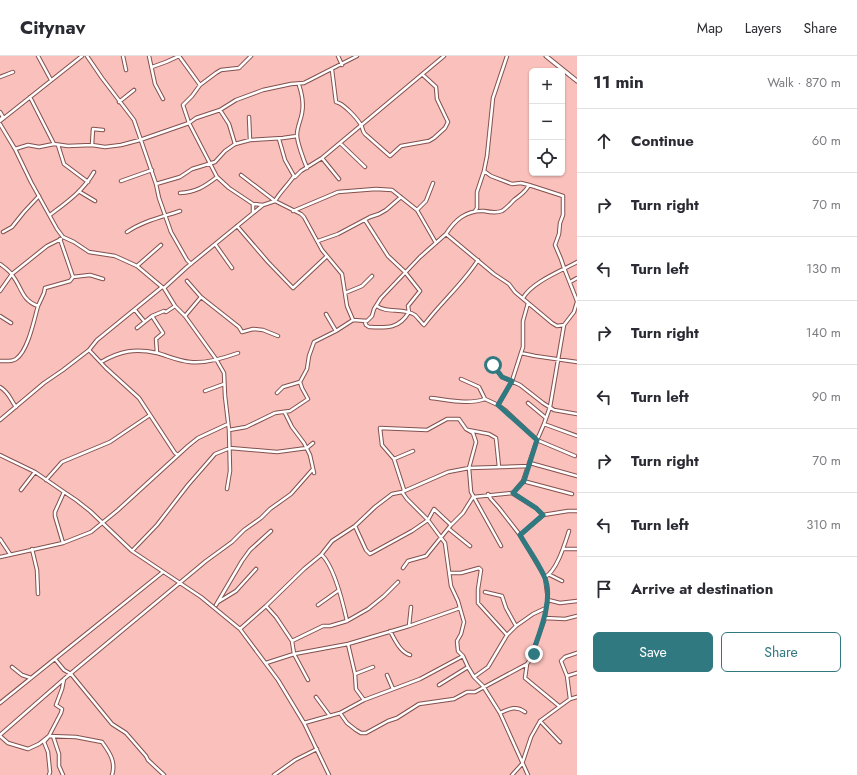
<!DOCTYPE html>
<meta charset="utf-8">
<style>
body{margin:0;font-family:Jost,sans-serif;background:#f2f2f3;color:#2b2b33}
.controls{position:absolute;right:12px;top:12px;display:grid;overflow:hidden;border-radius:6px;box-shadow:0 1px 3px #0004}
.controls button{width:36px;height:36px;display:grid;place-items:center;padding:0;border:0;border-bottom:1px solid #e1e1e2;background:#fff;color:#2b2b33;font:20px sans-serif}
.stop{position:absolute;width:12px;height:12px;margin:-9px;border:3px solid #317980;border-radius:50%;background:#fff}
.stop.end{background:#317980;border-color:#fff;box-shadow:0 1px 4px #0008}
.list{margin:0;padding:0;list-style:none}
h2{display:flex;justify-content:space-between;align-items:center;height:52px;margin:0;padding:0 16px;font-size:17px}
h2 small{font-size:13px;font-weight:400;color:#7c7c81}
.list li{display:grid;grid-template-columns:26px 1fr auto;gap:12px;align-items:center;box-sizing:border-box;height:64px;padding:0 16px;border-top:1px solid #e1e1e2}
.list b{display:block;font-size:15px;white-space:nowrap}
.list em{font-size:13px;font-style:normal;color:#7c7c81}
.actions{display:flex;gap:8px;padding:12px 16px}
.actions a{flex:1;padding:9px 0;border:1px solid #317980;border-radius:6px;text-align:center;font-size:14px;color:#317980}
.actions .main{background:#317980;color:#fff}
.icon{flex:none;width:22px;height:22px;fill:none;stroke:currentColor;stroke-width:2;stroke-linecap:round;stroke-linejoin:round}
.map{position:relative;flex:none;width:577px;height:719px;overflow:hidden}
header{display:flex;align-items:center;gap:24px;box-sizing:border-box;height:56px;padding:0 20px;background:#fff;border-bottom:1px solid #e1e1e2}
header strong{font-size:19px}
nav{display:flex;gap:22px;margin-inline-start:auto;font-size:14px}
main{display:flex}
aside{flex:1;background:#fff}
.map>svg:first-child{display:block}
.lines{fill:none;stroke-linecap:round;stroke-linejoin:round}
.minor-casing{stroke:#82514e;stroke-width:4.5}
.tertiary-casing{stroke:#82514e;stroke-width:5}
.minor{stroke:#fff;stroke-width:2.5}
.tertiary{stroke:#fff;stroke-width:3}
.route{stroke:#317980;stroke-width:5}
</style>
<header>
<strong>Citynav</strong>
<nav><a>Map</a><a>Layers</a><a>Share</a></nav>
</header>
<main>
<div class="map">
<svg width="577" height="719" viewBox="0 0 577 719">
<rect width="100%" height="100%" fill="#fac0bb"/>
<g class="lines">
<g class="minor-casing">
<path id="minor" d="M38 0 51 24
M87 0 102 22 134 64 156 128 159 142 171 176 187 204 191 208
M123 0 126 14
M149 0 155 28 163 43
M251 0 239 12 221 14 216 17 200 29 192 40 183 49 189 67 217 121 229 132 253 148 263 149
M338 0 342 9
M507 0 493 42 487 100 484 115 491 120 512 128 521 127 529 129 563 140V159L560 167 559 178 555 189 561 203 564 212 577 245
M152 11 166 6 179 0 200 29
M332 14 336 46C343 47 357 62 361 69 363 72 362 75 365 78L390 100 401 90 429 85 434 82 445 72 448 66 437 43 436 31 423 19
M0 21 13 16
M299 29C302 38 304 47 302 57 301 64 297 71 297 79 297 86 304 105 307 112
M30 41 54 88
M119 46 134 34
M220 54 229 68 235 88
M0 56 3 61 1 63
M249 61 250 84
M0 65 82 0
M0 68 15 93 31 126 57 173 63 181 74 186 89 196 115 200 137 210 162 231
M279 83 285 104 294 120
M340 87 365 111
M58 89 64 108 88 126
M92 89 93 73 103 74
M15 93 28 89 39 91 54 88 68 90 92 89 105 91 121 89 140 84 189 67 196 62 220 54 236 44 263 34 291 28 304 27 357 0
M322 102 339 123
M241 119 275 145 301 158 304 161 322 194 342 218 347 250 353 264 367 265 372 260 374 253 381 242 420 201 446 178 494 218 509 228 515 236 552 267 557 270 564 269 574 256 577 246
M121 125 152 114
M156 128 180 121 192 113 215 106 225 95 235 88 250 84 283 82 297 80
M80 136 95 145
M180 137C196 136 204 131 217 121
M417 154 426 145 433 127
M293 155 338 136 376 133 392 134 417 154 436 187
M475 155 477 152V136L484 115
M253 157V148
M50 159C67 146 83 135 94 116
M365 164 388 200 405 216 420 235 408 250 409 256C399 273 387 272 369 271L366 269 365 266
M237 170 268 206 293 232 326 201
M3 176 12 171 24 156 39 140
M127 176C143 165 162 161 180 155
M446 178C455 164 466 154 484 155 489 156 497 157 502 155 507 152 510 148 514 144 520 139 525 137 529 129
M318 185 338 178 370 161 379 158 386 154 401 141
M215 188 232 212
M0 208C4 211 10 215 12 219 22 231 21 244 38 250L44 237 45 232 70 225 73 221 60 183
M137 210 161 189
M73 221 90 219 103 223
M187 225 201 241
M570 226 577 222
M164 232 175 250 185 260 216 303 224 317 225 340 229 374 230 415 227 433
M0 235 12 218 47 190 61 183
M345 237 362 230 372 220
M523 242C532 226 561 215 577 206
M377 250C387 258 403 251 415 259 418 262 421 266 424 269 441 246 463 228 478 204
M135 254 144 265
M326 258 336 275
M0 260 11 267
M152 260 163 277 156 283 157 297
M185 260 201 241 239 271 242 276 253 273 263 274 278 280
M137 272 152 260 164 255 166 256 175 250
M89 294 106 312 139 342 175 397 178 399
M521 297 535 300 577 306
M0 305C5 305 12 306 16 303 28 295 34 264 38 250
M101 306C120 295 135 292 157 297 168 300 178 305 190 306 205 308 224 302 238 297
M493 309 502 321 520 329 543 347 554 354 577 358
M461 323 479 331 485 343 498 349 505 354 537 384 575 400
M0 331C9 336 10 343 16 351
M205 335 224 328
M277 337 283 331 300 326
M431 342C449 344 468 349 485 343
M528 347 546 362
M498 349 512 325 521 297 523 291V265L528 247
M285 357 292 371 304 387 310 399 314 417
M0 364 44 327 63 314 89 294 97 284 162 231 164 232 187 211 263 149 275 145C280 136 288 129 294 120L295 121 301 115 322 102 444 0
M544 368 577 380
M229 374 246 371 275 357 290 355 308 343 302 332 300 326 307 313 309 300 314 286 336 275 353 264
M468 374 489 378 496 382 499 411
M0 399 35 416 64 436 76 444 90 455 132 495 201 541 240 573 278 624 304 667 329 719
M394 403 413 395
M530 407 577 420
M46 424 62 406 110 386 150 359
M523 425 572 438
M21 434 35 416
M404 434 394 403 382 389 380 372 427 374 447 363H459L466 373 473 377 476 386 469 412 471 436 501 490
M402 436 407 443 428 464 445 487 451 530 458 545 464 566 461 578 457 585 458 595 463 600 468 611 474 621 483 630 500 657 528 719
M513 437 523 425 537 384 544 368 550 351 564 269
M488 438 491 443 499 452 520 479 545 521 548 544 546 552 545 562 534 593V598L527 608
M355 470 366 494 370 498 412 475 428 464 434 453 451 469
M449 473 470 490
M520 479 543 459 568 455H577
M0 483 10 498
M63 487 55 460V456L64 436
M32 493 37 514 38 538
M563 493H577
M132 495 157 469 188 429 215 398 230 392 277 396 307 392 313 387
M322 499C335 512 343 547 347 565
M0 501 63 487 91 476 118 454 188 390 198 382 228 368
M403 512 408 505 426 500 451 469 463 457 473 441 512 437 536 452 543 459
M449 517H461L479 512 481 514 478 533V547L507 579
M550 519 562 525
M545 521C557 515 565 487 569 475
M485 536 502 540 506 552 516 570
M548 544 560 547 577 545
M218 546 236 535 256 513
M216 549 242 505 250 494 271 475
M318 549 339 534
M266 550 276 561 292 585 294 598 308 624
M545 562 565 563 577 560
M409 570 411 551
M240 573 266 550 304 513 321 499 332 485 355 470 375 451 392 438 402 436 448 416 469 412 529 410
M390 575C395 584 400 596 410 599
M292 585 323 570H330L347 565 368 553 384 540 398 526
M348 588 355 618 356 633 364 644
M55 603 64 614 71 618 112 668 126 677 146 700 148 704 164 719
M266 607 294 598 348 588 409 570 460 552
M12 611 22 619 31 622
M355 618 373 611
M387 619 393 633
M567 620 577 617
M474 621 488 611 507 579 516 570 533 558 546 552
M439 629 468 611
M316 641 330 660
M570 643 567 620 561 605 565 601 577 597
M0 647 163 516
M340 657 347 667 356 674 361 677H366L388 665 397 662 419 648 454 643 467 636H475L527 608 525 622 559 650
M500 657C509 653 516 649 525 656
M540 665 560 686
M304 667 340 657 364 644 420 623 463 600
M0 679 63 624
M0 680 8 687 28 693 39 688 49 680 61 657 62 653 56 649 62 633 64 623 206 505 232 486 244 474 261 462 270 453 291 438 313 413
M53 680 59 698V710L63 719
M49 719 50 716 48 696 44 686 49 680 76 681 102 686C110 697 116 706 112 719
M274 719 295 704 317 693
M512 719 522 708 531 681 540 665 570 643 577 641"/>
</g>
<g class="tertiary-casing">
<path id="tertiary" d="M546 0 577 25"/>
</g>
<use href="#minor" class="minor"/>
<use href="#tertiary" class="tertiary"/>
</g>
<g class="lines">
<path class="route" d="M493 309 502 321 512 325 498 349 537 384 524 425 513 437 536 452 543 459 520 479C528 493 538 506 544 520 554 540 541 573 534 593V598"/>
</g>
</svg>
<div class="controls">
<button>+</button>
<button>−</button>
<button><svg class="icon" aria-label="locate" viewBox="0 0 24 24"><circle cx="12" cy="12" r="6"/><path d="M12 2v4M12 18v4M2 12h4M18 12h4"/></svg></button>
</div>
<div class="stop" style="left:493px;top:309px"></div>
<div class="stop end" style="left:534px;top:598px"></div>
</div>
<aside>
<h2>11 min<small>Walk · 870 m</small></h2>
<ul class="list">
<li><svg class="icon" aria-label="ahead" viewBox="0 0 24 24"><path d="M12 20V5M6 11l6-6 6 6"/></svg><div><b>Continue</b></div><em>60 m</em></li>
<li><svg class="icon" aria-label="right" viewBox="0 0 24 24"><path d="M7 20v-9h11M14 6l5 5-5 5"/></svg><div><b>Turn right</b></div><em>70 m</em></li>
<li><svg class="icon" aria-label="left" viewBox="0 0 24 24"><path d="M17 20v-9H6M10 6l-5 5 5 5"/></svg><div><b>Turn left</b></div><em>130 m</em></li>
<li><svg class="icon" aria-label="right" viewBox="0 0 24 24"><path d="M7 20v-9h11M14 6l5 5-5 5"/></svg><div><b>Turn right</b></div><em>140 m</em></li>
<li><svg class="icon" aria-label="left" viewBox="0 0 24 24"><path d="M17 20v-9H6M10 6l-5 5 5 5"/></svg><div><b>Turn left</b></div><em>90 m</em></li>
<li><svg class="icon" aria-label="right" viewBox="0 0 24 24"><path d="M7 20v-9h11M14 6l5 5-5 5"/></svg><div><b>Turn right</b></div><em>70 m</em></li>
<li><svg class="icon" aria-label="left" viewBox="0 0 24 24"><path d="M17 20v-9H6M10 6l-5 5 5 5"/></svg><div><b>Turn left</b></div><em>310 m</em></li>
<li><svg class="icon" aria-label="arrive" viewBox="0 0 24 24"><path d="M6 21V4h12l-3 4 3 4H6"/></svg><div><b>Arrive at destination</b></div></li>
</ul>
<div class="actions"><a class="main">Save</a><a>Share</a></div>
</aside>
</main>
